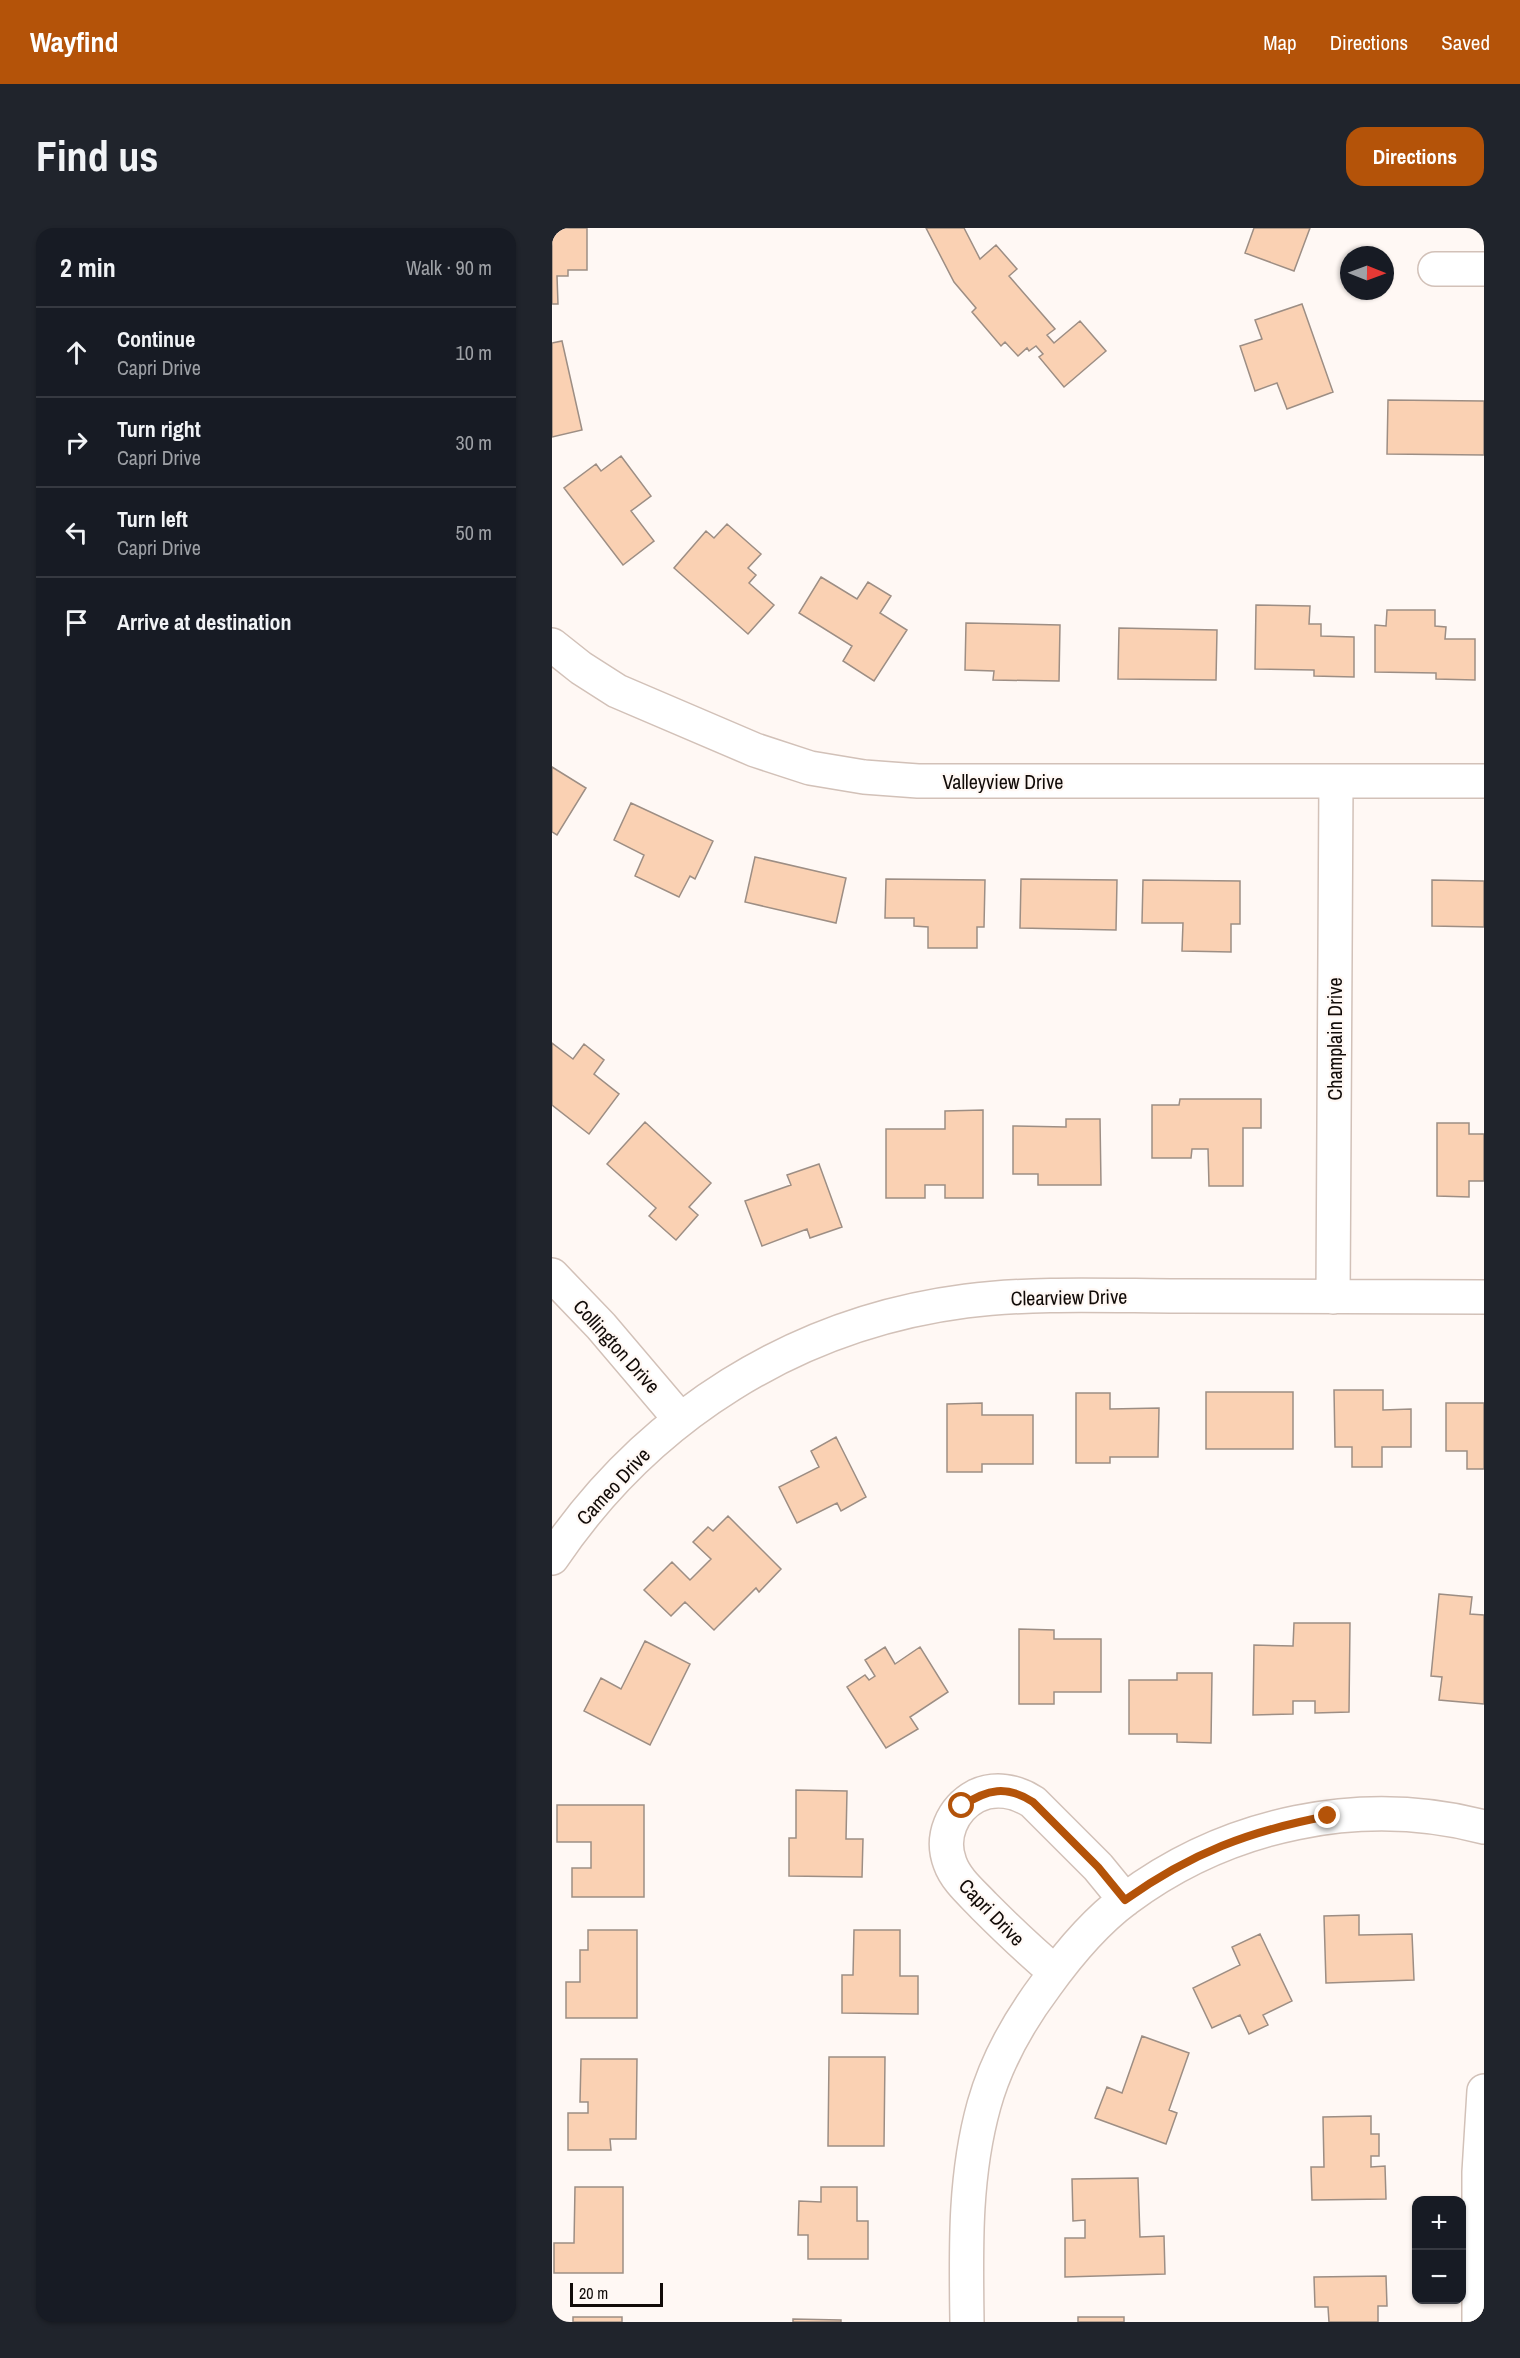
<!DOCTYPE html>
<meta charset="utf-8">
<style>
body{margin:0;font-family:"Archivo Narrow",sans-serif;background:#20242c;color:#f1f3f6}
.controls{position:absolute;right:18px;bottom:18px;display:grid;overflow:hidden;border-radius:12px;box-shadow:0 2px 4px #0004}
.controls button{width:54px;height:54px;display:grid;place-items:center;padding:0;border:0;border-bottom:2px solid #363941;background:#171b24;color:#f1f3f6;font:30px sans-serif}
.compass{position:absolute;left:788px;top:18px;width:54px;height:54px;border-radius:50%;background:#171b24;box-shadow:0 2px 4px #0004;rotate:91deg}
.scale{position:absolute;left:18px;bottom:15px;width:93px;box-sizing:border-box;padding-left:6px;border:3px solid #110b08;border-top:0;font-size:16px;line-height:21px;white-space:nowrap;color:#110b08;-webkit-text-stroke:4px #fff8f4;paint-order:stroke}
.stop{position:absolute;width:18px;height:18px;margin:-14px;border:4px solid #b45309;border-radius:50%;background:#fff}
.stop.end{background:#b45309;border-color:#fff;box-shadow:0 2px 6px #0008}
.list{margin:0;padding:0;list-style:none}
h2{display:flex;justify-content:space-between;align-items:center;height:78px;margin:0;padding:0 24px;font-size:26px}
h2 small{font-size:20px;font-weight:400;color:#9ea1a6}
.list li{display:grid;grid-template-columns:39px 1fr auto;gap:18px;align-items:center;box-sizing:border-box;height:90px;padding:0 24px;border-top:2px solid #363941}
.list b{display:block;font-size:22px;white-space:nowrap}
.list p{margin:0;font-size:20px;white-space:nowrap;color:#9ea1a6}
.list em{font-size:20px;font-style:normal;color:#9ea1a6}
.icon{flex:none;width:33px;height:33px;fill:none;stroke:currentColor;stroke-width:2;stroke-linecap:round;stroke-linejoin:round}
.map{position:relative;flex:none;width:932px;height:2094px;overflow:hidden;border-radius:18px}
header{display:flex;align-items:center;gap:36px;box-sizing:border-box;height:84px;padding:0 30px;background:#b45309;color:#fff}
header strong{font-size:28px}
nav{display:flex;gap:33px;margin-inline-start:auto;font-size:21px}
.intro{display:flex;align-items:center;justify-content:space-between;box-sizing:border-box;height:144px;padding:0 36px}
h1{margin:0;font-size:42px}
.button{padding:15px 27px;border-radius:18px;background:#b45309;color:#fff;font-size:21px;font-weight:700}
main{display:flex;gap:36px;padding:0 36px}
aside{flex:1;background:#171b24;border-radius:18px;box-shadow:0 2px 4px #0004}
.map>svg:first-child{display:block}
.building{fill:#fad1b3;stroke:#9d8e84;stroke-width:1.5}
.lines{fill:none;stroke-linecap:round;stroke-linejoin:round}
.street-casing{stroke:#d2c1b8;stroke-width:36}
.street{stroke:#fff;stroke-width:33}
.route{stroke:#b45309;stroke-width:8}
.labels{text-anchor:middle;dominant-baseline:central;stroke-width:4.5;stroke-linejoin:round;paint-order:stroke}
.street-label{font-size:20px;fill:#110b08;stroke:#fff8f4}
</style>
<header>
<strong>Wayfind</strong>
<nav><a>Map</a><a>Directions</a><a>Saved</a></nav>
</header>
<div class="intro"><h1>Find us</h1><a class="button">Directions</a></div>
<main>
<aside>
<h2>2 min<small>Walk · 90 m</small></h2>
<ul class="list">
<li><svg class="icon" aria-label="ahead" viewBox="0 0 24 24"><path d="M12 20V5M6 11l6-6 6 6"/></svg><div><b>Continue</b><p>Capri Drive</p></div><em>10 m</em></li>
<li><svg class="icon" aria-label="right" viewBox="0 0 24 24"><path d="M7 20v-9h11M14 6l5 5-5 5"/></svg><div><b>Turn right</b><p>Capri Drive</p></div><em>30 m</em></li>
<li><svg class="icon" aria-label="left" viewBox="0 0 24 24"><path d="M17 20v-9H6M10 6l-5 5 5 5"/></svg><div><b>Turn left</b><p>Capri Drive</p></div><em>50 m</em></li>
<li><svg class="icon" aria-label="arrive" viewBox="0 0 24 24"><path d="M6 21V4h12l-3 4 3 4H6"/></svg><div><b>Arrive at destination</b></div></li>
</ul>
</aside>
<div class="map">
<svg width="932" height="2094" viewBox="0 0 932 2094">
<rect width="100%" height="100%" fill="#fff8f4"/>
<path class="building" d="M0 0H35V42H16V48H5L6 76H0Z
M374 0H412L428 31 444 17 465 41 457 48 503 101 495 107 502 115 528 93 554 123 512 159 487 129 491 126 484 118 477 123 475 120 466 128 453 114 449 118 420 84 424 80 402 54Z
M702 0H758L742 43 693 25Z
M750 76 781 164 735 181 725 155 703 163 688 118 710 111 703 92Z
M10 113 30 202 0 209V115Z
M836 172 932 173V227L835 226Z
M69 228 99 268 79 283 102 313 71 337 12 260 44 236 49 243Z
M175 296 209 326 196 340 204 347 197 355 222 377 196 406 122 340 154 303 162 310Z
M269 349 305 371 316 354 339 368 328 385 355 402 322 453 291 433 300 418 247 385Z
M704 377 758 378 757 396H769V408L802 409V449L762 448V442L703 441Z
M835 382H883V398L894 399 893 411H923V452L884 451V445L823 444V397L834 398Z
M414 395 508 397 507 453 441 452 442 443 413 442Z
M567 400 665 402 664 452 566 451Z
M0 539 34 560 5 607 0 604Z
M79 575 161 613 143 651 138 648 127 669 83 648 92 627 62 612Z
M203 629 294 650 284 695 193 674Z
M334 651 433 652 432 699H425V720H376V699L362 698V690H333Z
M469 651 565 652 564 702 468 700Z
M591 652 688 653V696H679V724L630 723 631 695H590Z
M880 652 932 653V699L880 698Z
M0 815 21 831 32 816 52 832 42 846 67 866 37 906 0 877Z
M628 871H709V900H691V958H657L656 921H640L639 930H600V877H627Z
M431 882V970H393V957H373V970H334V901H393V883Z
M514 891H548L549 957H486V946H461V898L514 899Z
M93 894 159 955 137 979 146 987 124 1012 97 988 104 980 55 936Z
M885 895H917V906H932V953H917V969L885 968Z
M267 936 290 999 258 1010 255 1001 210 1018 193 973 239 957 235 947Z
M782 1162H831V1182L859 1181V1219H830V1239H800V1219H783Z
M654 1164H741V1221H654Z
M524 1165H558V1181L607 1180 606 1229H558V1235H524Z
M430 1175V1187H481V1236H430V1244H395V1176Z
M894 1175H932V1241H915V1223H894Z
M284 1209 314 1269 289 1283 285 1275 245 1295 227 1259 267 1239 259 1223Z
M176 1288 229 1341 207 1364 204 1360 162 1402 133 1374 119 1388 92 1362 120 1334 138 1352 159 1331 141 1314 156 1299 161 1303Z
M887 1366 920 1369 918 1386 932 1387V1476L887 1472 890 1449 879 1448Z
M742 1395H798L797 1484 763 1485V1473H741V1486L701 1487 702 1417 741 1418Z
M467 1401 502 1402V1411H549V1464H502V1476H467Z
M93 1413 138 1436 98 1517 32 1483 49 1450 69 1461Z
M333 1419 343 1436 368 1419 396 1464 358 1489 366 1501 334 1520 295 1459 313 1447 317 1452 323 1448 313 1432Z
M625 1445H660L659 1515 625 1514V1506H577V1452H625Z
M244 1562 295 1563 294 1611H311L310 1649 237 1648V1610H244Z
M5 1577H92V1669H20V1640H39V1614H5Z
M807 1687V1707L860 1706 862 1752 774 1755 772 1688Z
M36 1702H85V1790H14V1754H28V1722H36Z
M302 1702H348V1748H366V1786L290 1785V1747H301Z
M708 1706 740 1773 711 1787 716 1797 697 1806 688 1787 660 1800 641 1760 688 1737 680 1719Z
M590 1808 637 1825 617 1882 625 1885 614 1916 543 1890 555 1859 570 1865Z
M277 1829H333L332 1918H276Z
M29 1831H85L84 1911H58L59 1922H16V1885H36V1874H28Z
M819 1888V1906H827V1928H819V1939L833 1938 834 1971 760 1972 759 1939H772L771 1889Z
M586 1950 588 2009 612 2008 613 2046 513 2049V2010H533V1992L521 1993 520 1951Z
M23 1959H71V2045H2V2015H22Z
M269 1959H305V1993H316V2031H256V2007H246L247 1973 269 1974Z
M834 2048 835 2078H826V2094H777L776 2079H763L762 2049Z
M21 2089H70V2094H21Z
M526 2089H572V2094H526Z
M241 2091 289 2092V2094H241Z"/>
<g class="lines">
<g class="street-casing">
<path id="street" d="M883 41H932
M0 417 29 440 65 463 203 522 258 540 312 549 366 553H932
M0 1047 49 1098 128 1191
M781 1069 784 553
M0 1330C96 1188 243 1095 414 1073 487 1064 561 1068 634 1068 734 1069 833 1069 932 1069
M503 1744C478 1723 455 1701 432 1678 420 1665 404 1652 398 1635 388 1609 400 1581 424 1568 443 1559 464 1563 481 1574L546 1639 573 1672
M415 2094C414 2021 412 1949 432 1877 444 1834 467 1793 494 1757 517 1725 543 1694 574 1671 676 1595 809 1567 932 1599
M927 2094V1944L932 1863"/>
</g>
<use href="#street" class="street"/>
</g>
<g class="lines">
<path class="route" d="M410 1578C435 1561 455 1557 481 1574L546 1639 573 1672C639 1625 697 1603 776 1588"/>
</g>
<g class="labels">
<g class="street-label">
<text x="451" y="553">Valleyview Drive</text>
<text transform="translate(782 811) rotate(-90)">Champlain Drive</text>
<text transform="translate(517 1069) rotate(-1)">Clearview Drive</text>
<text transform="translate(65 1118) rotate(48)">Collington Drive</text>
<text transform="translate(61 1258) rotate(-47)">Cameo Drive</text>
<text transform="translate(440 1684) rotate(46)">Capri Drive</text>
</g>
</g>
</svg>
<div class="controls">
<button>+</button>
<button>−</button>
</div>
<svg class="compass" viewBox="-18 -18 36 36"><path d="M0-13l5 13h-10z" fill="#e53935"/><path d="M0 13l5-13h-10z" fill="#9ea1a6"/></svg>
<div class="scale">20 m</div>
<div class="stop" style="left:410px;top:1578px"></div>
<div class="stop end" style="left:776px;top:1588px"></div>
</div>
</main>
